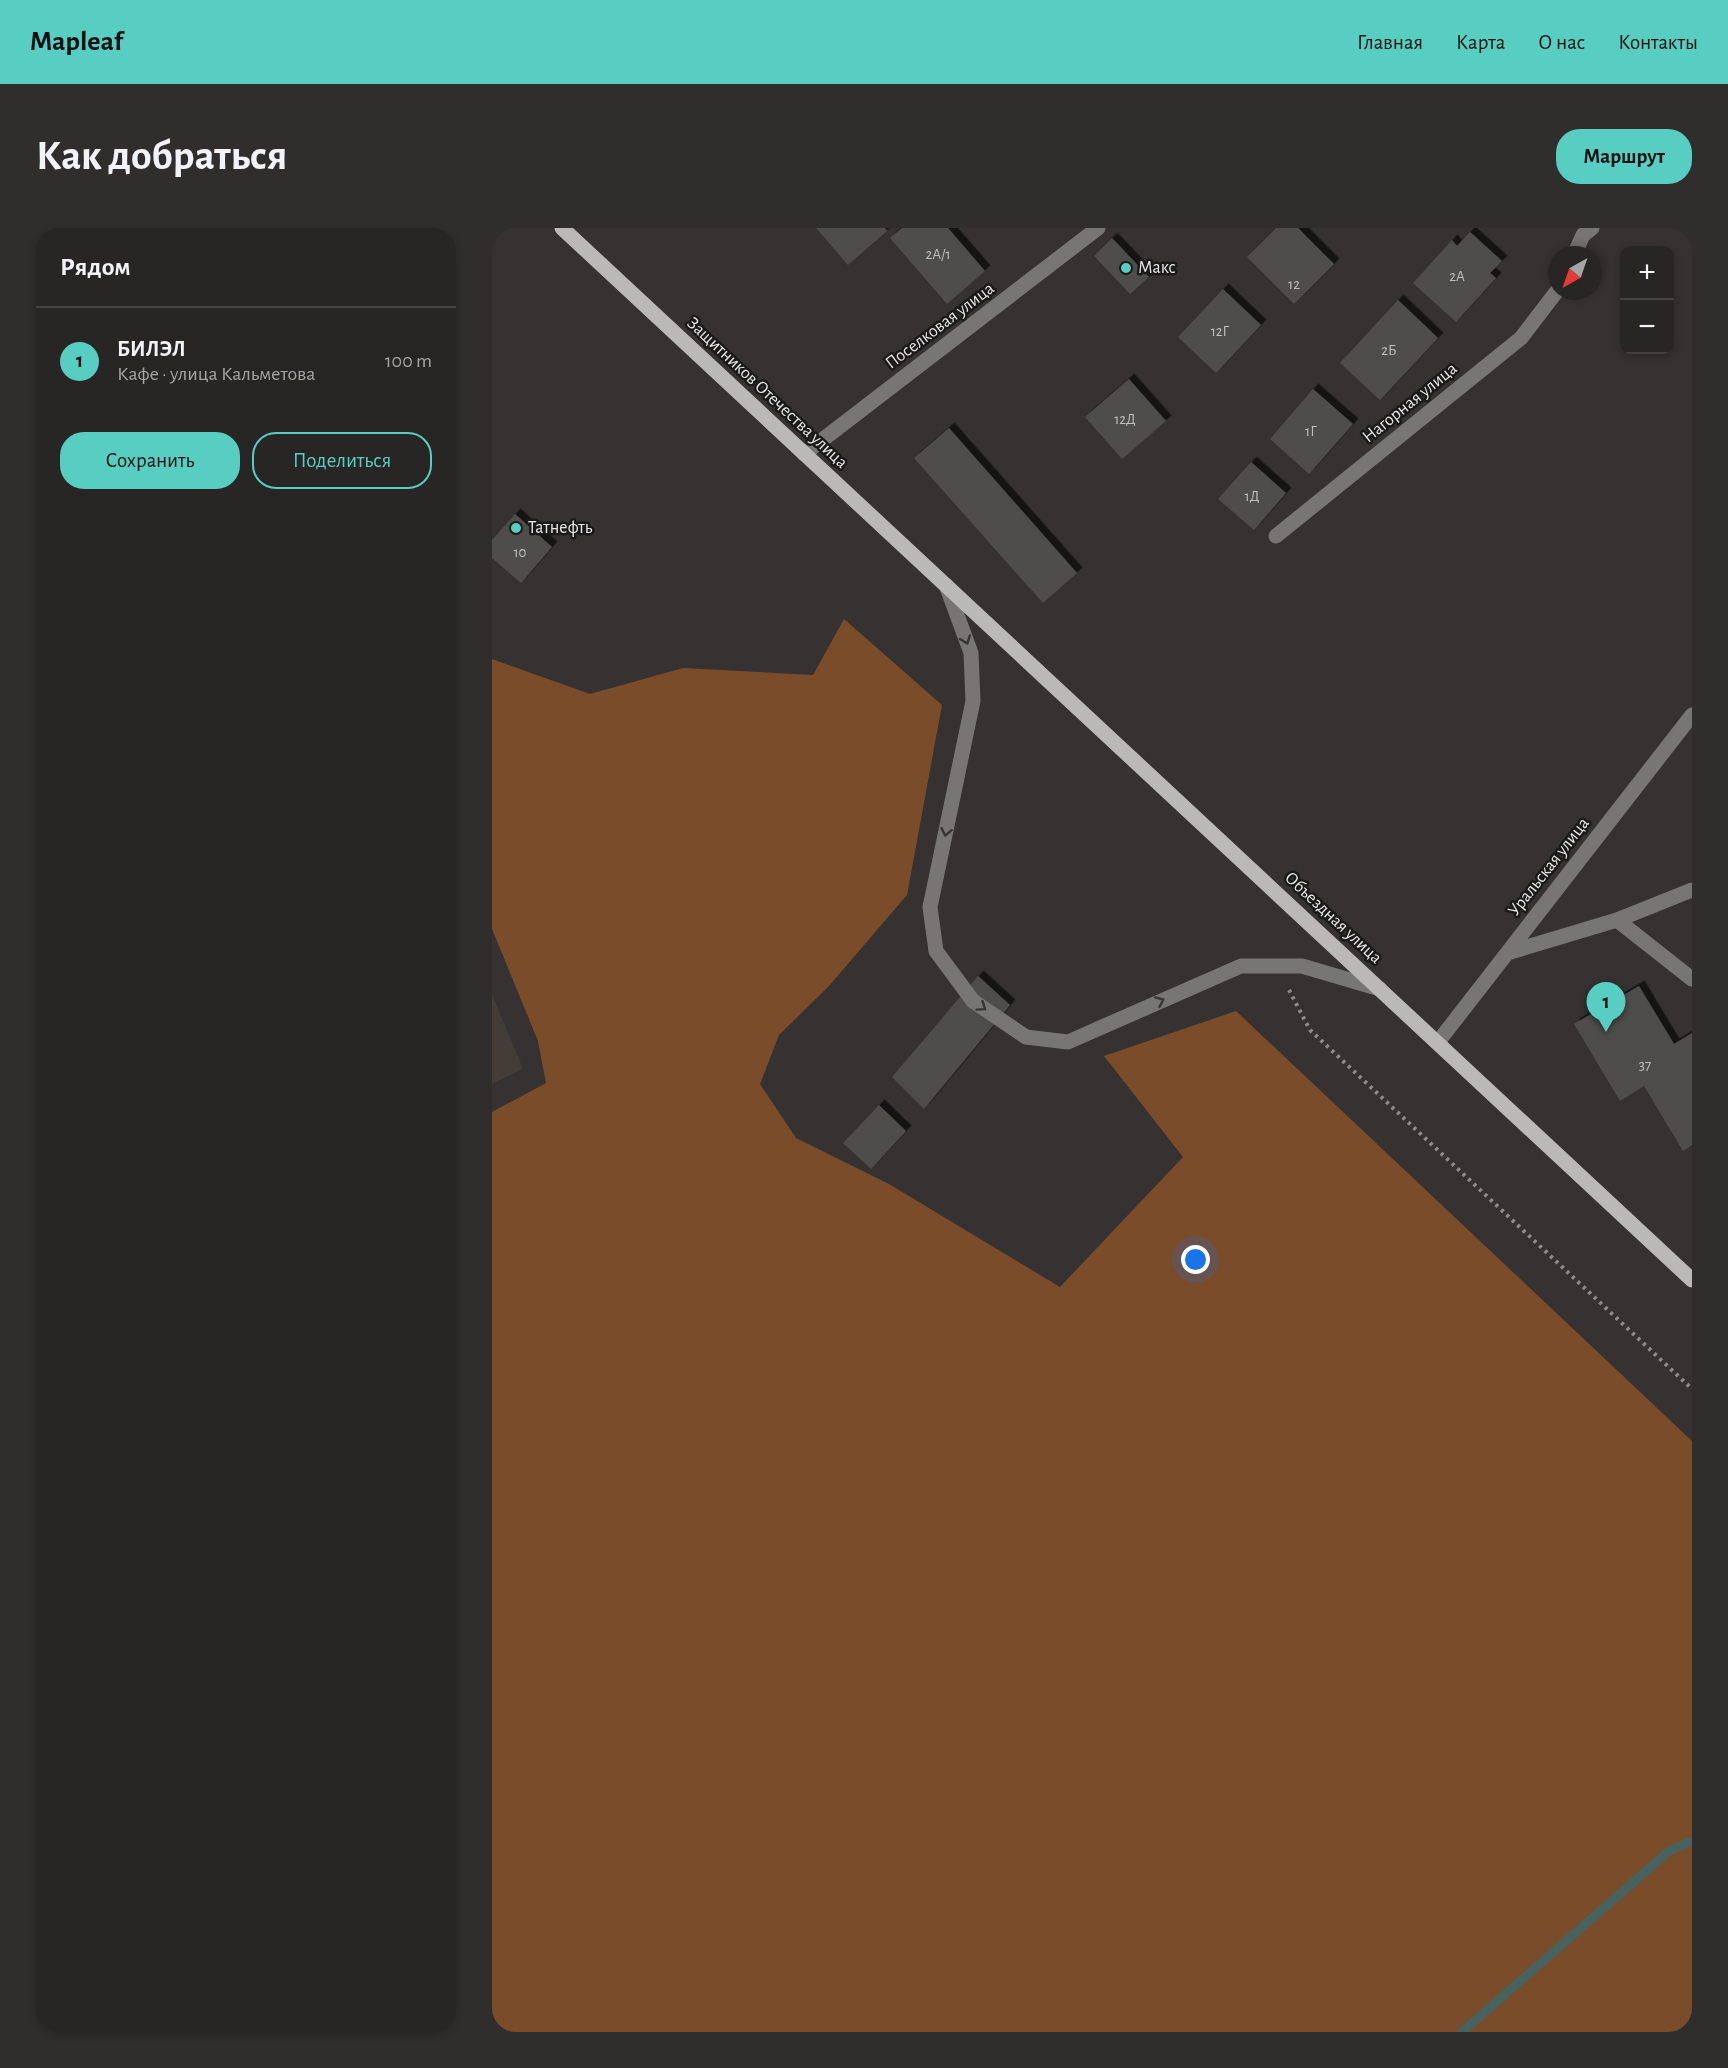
<!DOCTYPE html>
<html lang="ru">
<meta charset="utf-8">
<style>
body{margin:0;font-family:"Alegreya Sans",sans-serif;background:#302e2d;color:#f1f3f6}
.controls{position:absolute;right:18px;top:18px;display:grid;overflow:hidden;border-radius:12px;box-shadow:0 3px 9px #0003}
.controls button{width:54px;height:54px;display:grid;place-items:center;padding:0;border:0;border-bottom:2px solid #444342;background:#282625;color:#f1f3f6;font:30px sans-serif}
.compass{position:absolute;left:1056px;top:18px;width:54px;height:54px;border-radius:50%;background:#282625;box-shadow:0 3px 9px #0003;rotate:220deg}
.you{position:absolute;left:704px;top:1032px;width:21px;height:21px;margin:-15px;border:4px solid #fff;border-radius:50%;background:#1a73e8;box-shadow:0 0 0 9px #1a73e833}
.badge{display:grid;place-items:center;width:39px;height:39px;border-radius:50%;background:#57cec1;color:#111;font-size:20px;font-weight:700}
.pin{position:absolute;translate:-50% -50px;filter:drop-shadow(0 2px 3px #0008)}
.pin::after{content:'';position:absolute;top:32px;width:21px;height:18px;background:inherit;clip-path:polygon(0 0,100% 0,50% 100%)}
.list{margin:0;padding:0;list-style:none}
h2{display:flex;justify-content:space-between;align-items:center;height:78px;margin:0;padding:0 24px;font-size:26px}
h2 small{font-size:20px;font-weight:400;color:#a5a5a7}
.list li{display:grid;grid-template-columns:39px 1fr auto;gap:18px;align-items:center;box-sizing:border-box;height:108px;padding:0 24px;border-top:2px solid #444342}
.list b{display:block;font-size:22px;white-space:nowrap}
.list p{margin:0;font-size:20px;white-space:nowrap;color:#a5a5a7}
.list em{font-size:20px;font-style:normal;color:#a5a5a7}
.actions{display:flex;gap:12px;padding:18px 24px}
.actions a{flex:1;padding:14px 0;border:2px solid #57cec1;border-radius:24px;text-align:center;font-size:21px;color:#57cec1}
.actions .main{background:#57cec1;color:#111}
.map{position:relative;flex:none;width:1200px;height:1804px;overflow:hidden;border-radius:24px}
header{display:flex;align-items:center;gap:36px;box-sizing:border-box;height:84px;padding:0 30px;background:#57cec1;color:#111}
header strong{font-size:28px}
nav{display:flex;gap:33px;margin-inline-start:auto;font-size:21px}
.intro{display:flex;align-items:center;justify-content:space-between;box-sizing:border-box;height:144px;padding:0 36px}
h1{margin:0;font-size:42px}
.button{padding:15px 27px;border-radius:24px;background:#57cec1;color:#111;font-size:21px;font-weight:700}
main{display:flex;gap:36px;padding:0 36px}
aside{flex:1;background:#282625;border-radius:24px;box-shadow:0 3px 9px #0003}
.map>svg:first-child{display:block}
.built{fill:#433c37}
.forest{fill:#7b4c2a}
.lines{fill:none;stroke-linecap:round;stroke-linejoin:round}
.stream{stroke:#466360;stroke-width:9}
.building{fill:#4f4d4b;filter:url(#shadow)}
.path{stroke:#8e8c8b;stroke-width:4;stroke-dasharray:3 4.5;stroke-linecap:butt}
.minor{stroke:#777675;stroke-width:15}
.major{stroke:#bbb9b7;stroke-width:15}
.oneway{stroke:#373635}
.poi-dot{fill:#57cec1;stroke:#1b1a1a;stroke-width:2}
.labels{text-anchor:middle;dominant-baseline:central;stroke-width:5;stroke-linejoin:round;paint-order:stroke}
.number-label{font-size:15px;fill:#c2c0bf}
.poi-label{font-size:18px;fill:#e8e7e6;stroke:#1b1a1a;text-anchor:start}
.street-label{font-size:18px;fill:#e8e7e6;stroke:#1b1a1a}
</style>
<header>
<strong>Mapleaf</strong>
<nav><a>Главная</a><a>Карта</a><a>О нас</a><a>Контакты</a></nav>
</header>
<div class="intro"><h1>Как добраться</h1><a class="button">Маршрут</a></div>
<main>
<aside>
<h2>Рядом<small></small></h2>
<ul class="list">
<li><span class="badge">1</span><div><b>БИЛЭЛ</b><p>Кафе · улица Кальметова</p></div><em>100 m</em></li>
</ul>
<div class="actions"><a class="main">Сохранить</a><a>Поделиться</a></div>
</aside>
<div class="map">
<svg width="1200" height="1804" viewBox="0 0 1200 1804">
<defs>
<filter id="shadow"><feDropShadow dx="5.5" dy="-5.5" stdDeviation="0" flood-color="#0009"/></filter>
</defs>
<rect width="100%" height="100%" fill="#353231"/>
<path class="built" d="M0 766 31 841 0 856Z"/>
<path class="forest" d="M352 391 450 477 415 667 337 758 287 807 268 856 304 910 397 956 568 1059 691 929 612 828 744 783 1200 1213V1804H0V884L54 855 46 813 0 701V431L98 466 191 440 321 447Z"/>
<g class="lines">
<path class="stream" d="M970 1804 1177 1623 1200 1613"/>
</g>
<path class="building" d="M324 0H393L395 3 356 37Z
M410 0H456L493 43 455 76 398 10Z
M784 0H806L842 36 802 76 755 29Z
M978 4 1010 33 998 45 1004 50 964 94 921 55 960 12 965 18Z
M620 10 657 49 638 66 602 28Z
M731 61 769 97 724 145 686 109Z
M906 72 946 110 888 172 848 135Z
M637 151 674 193 630 231 593 189Z
M821 161 861 196 817 246 778 211Z
M457 200 585 345 551 375 422 230Z
M759 234 794 265 762 302 726 271Z
M23 286 60 319 29 355 0 330V312Z
M486 748 518 777 432 881 400 849Z
M1147 758 1182 816 1200 805V917L1191 923 1152 858 1128 873 1082 796Z
M387 877 414 903 379 941 351 915Z"/>
<g class="lines">
<path class="path" d="M797 762 818 802 1200 1161"/>
<path class="minor" d="M1082 27 1091 7 1100 0
M312 226 606 0
M784 308 1029 110 1065 63
M454 357 479 425 481 473 438 679 444 723 481 773 534 809 576 814 749 738H810L888 761
M1125 692 1200 751
M1015 725 1125 692 1200 662
M946 814 1200 487"/>
<path class="major" d="M70 0 1200 1052"/>
</g>
<defs><path id="oneway-chevron" d="M-2-3.5L2.5 0L-2 3.5" fill="none" stroke-width="1.6" stroke-linecap="round" stroke-linejoin="round" transform="scale(1.5)"/></defs>
<g class="oneway">
<use href="#oneway-chevron" transform="translate(474 412) rotate(70)"/>
<use href="#oneway-chevron" transform="translate(454 604) rotate(102)"/>
<use href="#oneway-chevron" transform="translate(668 773) rotate(-24)"/>
<use href="#oneway-chevron" transform="translate(490 779) rotate(34)"/>
</g>
<g class="poi-dot">
<circle cx="634" cy="40" r="6"/>
<circle cx="24" cy="300" r="6"/>
</g>
<g class="labels">
<g class="number-label">
<text x="446" y="26">2А/1</text>
<text x="965" y="48">2А</text>
<text x="802" y="56">12</text>
<text x="728" y="103">12Г</text>
<text x="897" y="122">2Б</text>
<text x="633" y="191">12Д</text>
<text x="819" y="203">1Г</text>
<text x="760" y="268">1Д</text>
<text x="28" y="324">10</text>
<text x="1153" y="837">37</text>
</g>
<g class="poi-label">
<text x="646" y="40">Макс</text>
<text x="36" y="300">Татнефть</text>
</g>
<g class="street-label">
<text transform="translate(448 98) rotate(-37)">Поселковая улица</text>
<text transform="translate(275 165) rotate(43)">Защитников Отечества улица</text>
<text transform="translate(918 175) rotate(-39)">Нагорная улица</text>
<text transform="translate(1057 639) rotate(-52)">Уральская улица</text>
<text transform="translate(841 690) rotate(43)">Объездная улица</text>
</g>
</g>
</svg>
<div class="controls">
<button>+</button>
<button>−</button>
</div>
<svg class="compass" viewBox="-18 -18 36 36"><path d="M0-13l5 13h-10z" fill="#e53935"/><path d="M0 13l5-13h-10z" fill="#a5a5a7"/></svg>
<div class="you"></div>
<div class="pin badge" style="left:1114px;top:804px">1</div>
</div>
</main>
